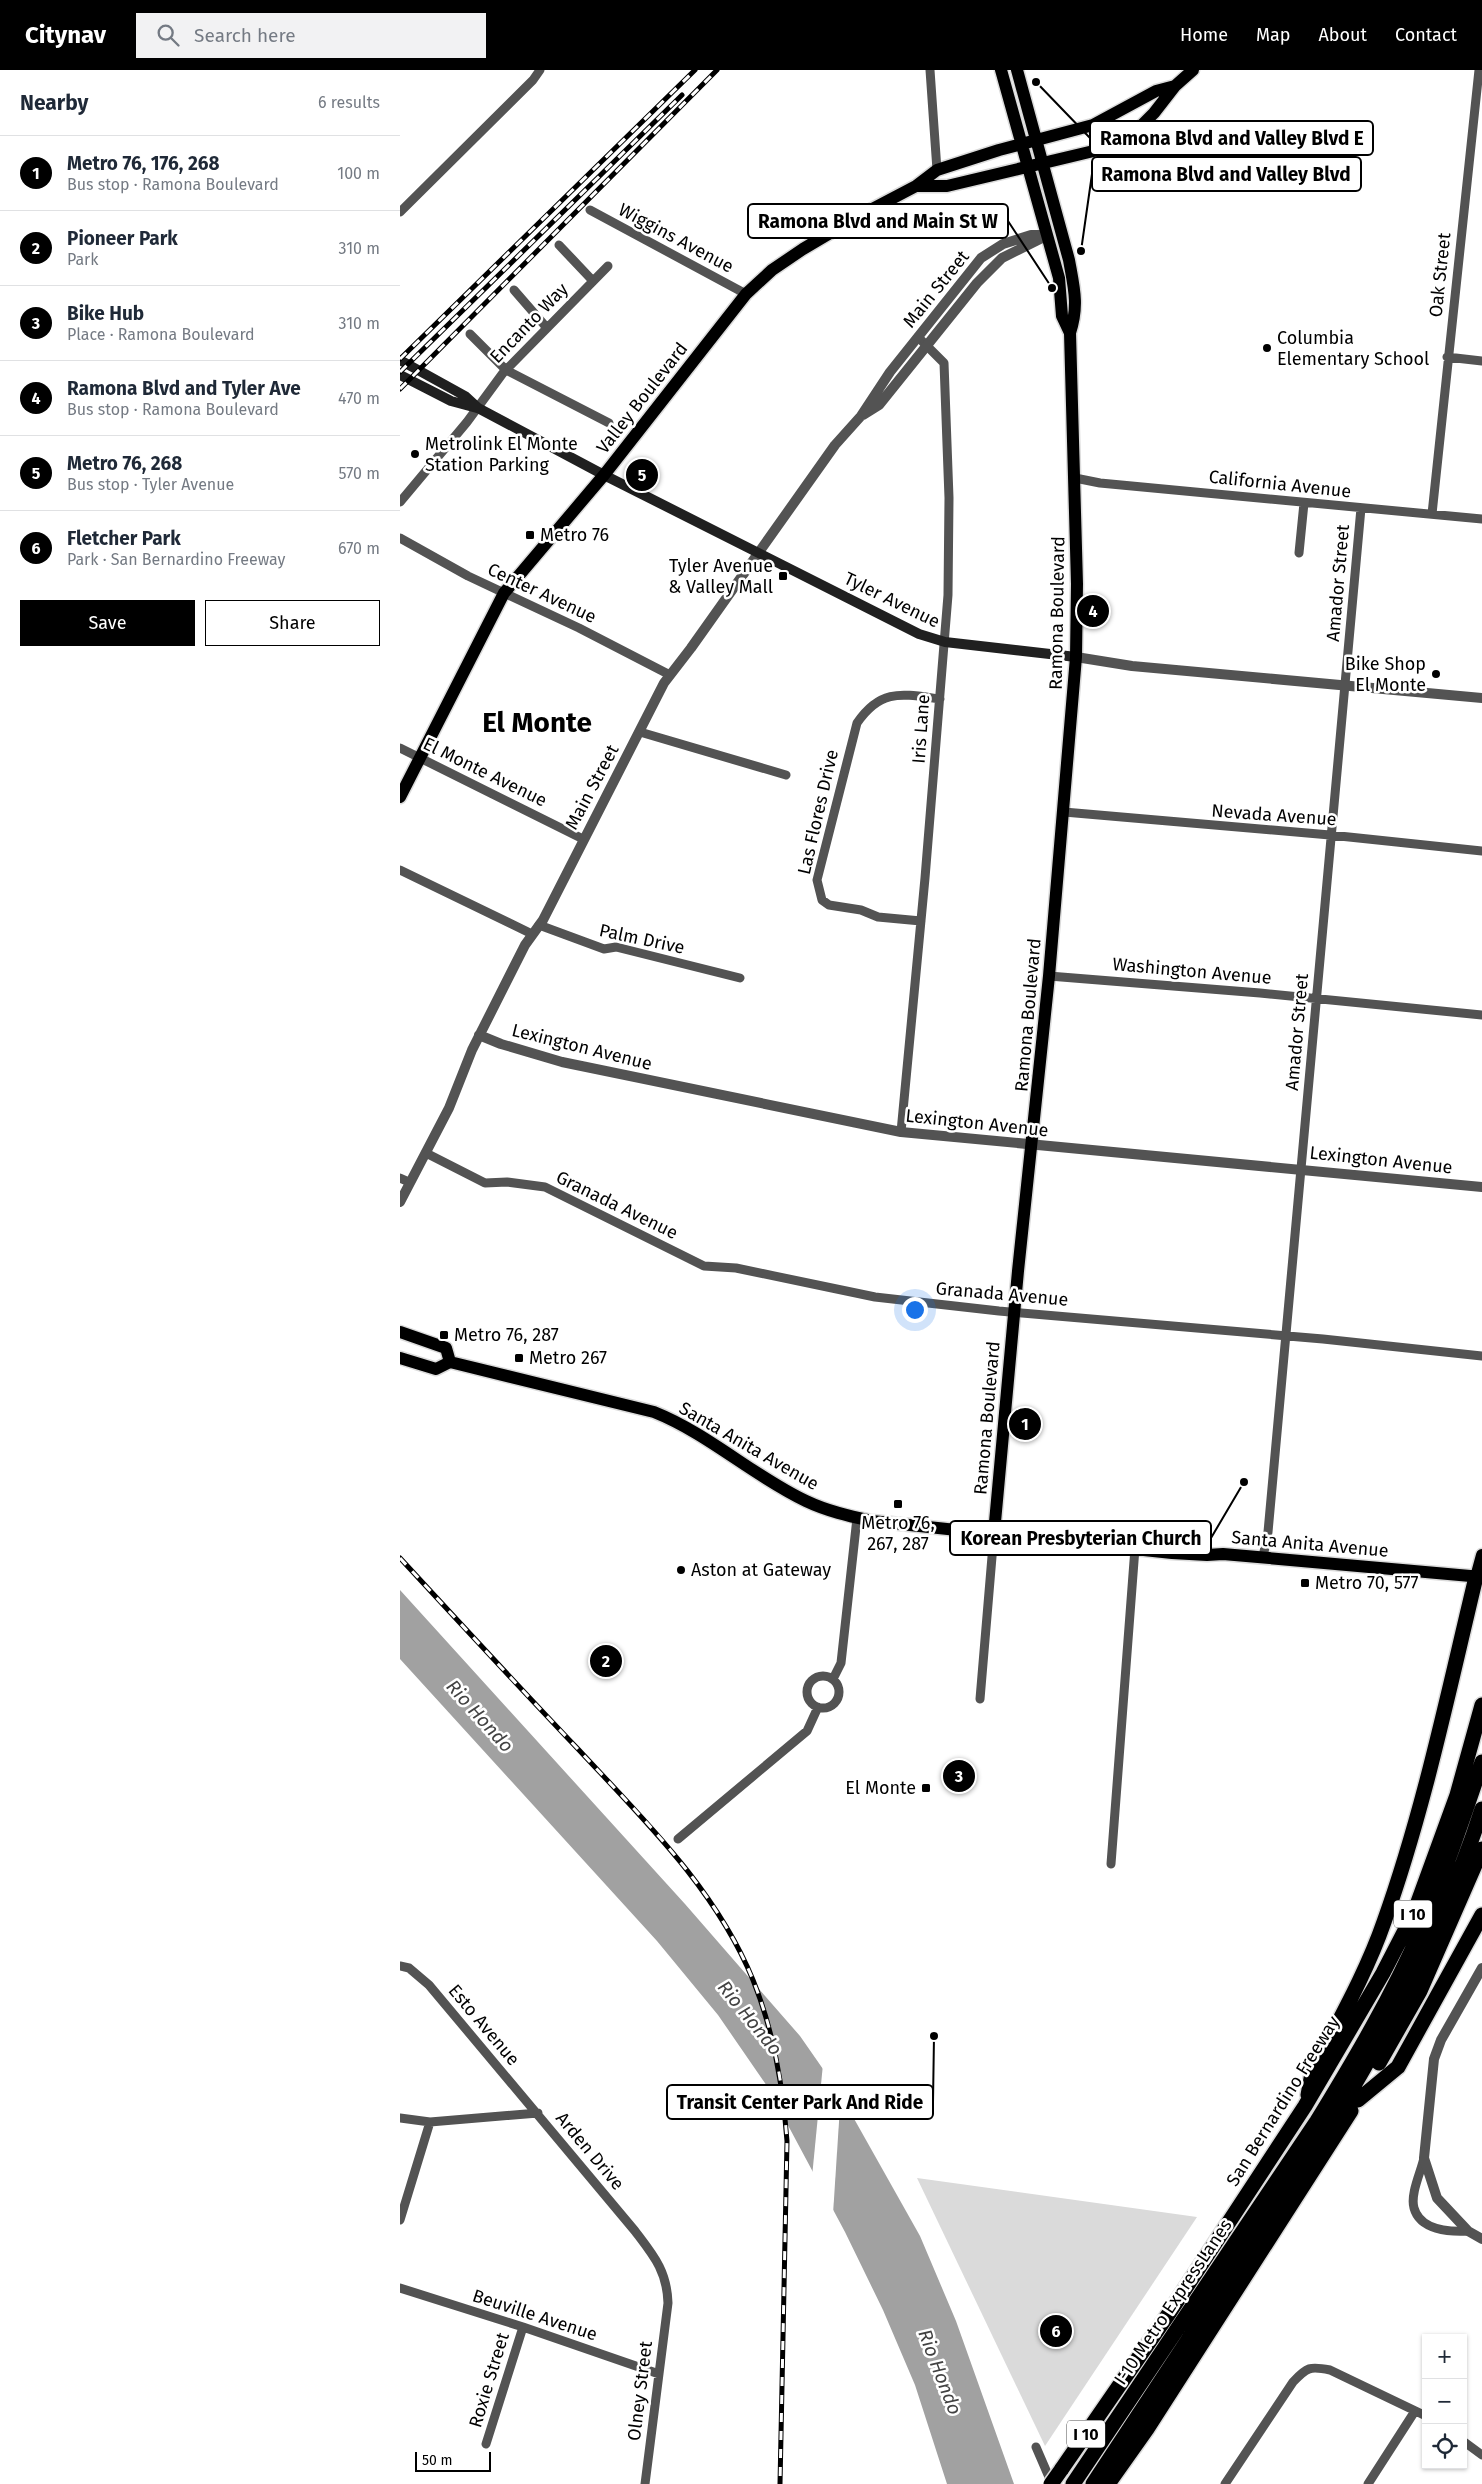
<!DOCTYPE html>
<meta charset="utf-8">
<style>
body{margin:0;font-family:"Fira Sans",sans-serif;background:#f2f2f3;color:#1f2937}
.controls{position:absolute;right:15px;bottom:15px;display:grid;overflow:hidden;border-radius:0px;box-shadow:0 1px 4px #0004}
.controls button{width:45px;height:45px;display:grid;place-items:center;padding:0;border:0;border-bottom:1px solid #e0e1e3;background:#fff;color:#1f2937;font:25px sans-serif}
.scale{position:absolute;left:15px;bottom:12px;width:76px;box-sizing:border-box;padding-left:5px;border:2px solid #000;border-top:0;font-size:14px;line-height:18px;white-space:nowrap;color:#000;-webkit-text-stroke:4px #fff;paint-order:stroke}
.you{position:absolute;left:514px;top:1239px;width:18px;height:18px;margin:-12px;border:4px solid #fff;border-radius:50%;background:#1a73e8;box-shadow:0 0 0 8px #1a73e833}
.badge{display:grid;place-items:center;width:32px;height:32px;border-radius:50%;background:#000;color:#fff;font-size:16px;font-weight:700}
.pin{position:absolute;translate:-50% -50%;border:2px solid #fff;box-shadow:0 1px 5px #0006}
.list{margin:0;padding:0;list-style:none}
h2{display:flex;justify-content:space-between;align-items:center;height:65px;margin:0;padding:0 20px;font-size:21px}
h2 small{font-size:16px;font-weight:400;color:#747a83}
.list li{display:grid;grid-template-columns:32px 1fr auto;gap:15px;align-items:center;box-sizing:border-box;height:75px;padding:0 20px;border-top:1px solid #e0e1e3}
.list b{display:block;font-size:19px;white-space:nowrap}
.list p{margin:0;font-size:16px;white-space:nowrap;color:#747a83}
.list em{font-size:16px;font-style:normal;color:#747a83}
.actions{display:flex;gap:10px;padding:15px 20px}
.actions a{flex:1;padding:11px 0;border:1px solid #000;border-radius:0px;text-align:center;font-size:18px;color:#000}
.actions .main{background:#000;color:#fff}
.icon{flex:none;width:28px;height:28px;fill:none;stroke:currentColor;stroke-width:2;stroke-linecap:round;stroke-linejoin:round}
.map{position:relative;flex:none;width:1082px;height:2414px;overflow:hidden}
header{display:flex;align-items:center;gap:30px;box-sizing:border-box;height:70px;padding:0 25px;background:#000;color:#fff}
header strong{font-size:24px}
nav{display:flex;gap:28px;margin-inline-start:auto;font-size:18px}
.search{width:350px;height:45px;background:#f2f2f3;display:flex;align-items:center;gap:12px;box-sizing:border-box;padding:0 18px;border-radius:0px;color:#747a83;font-size:19px}
main{display:flex}
aside{flex:1;background:#fff}
.map>svg:first-child{display:block}
.green{fill:#dadada}
.water{fill:#a1a1a1}
.pier{fill:#fff}
.lines{fill:none;stroke-linecap:round;stroke-linejoin:round}
.primary-casing{stroke:#dbdbdb;stroke-width:15}
.motorway-casing{stroke:#dbdbdb;stroke-width:18}
.minor{stroke:#535353;stroke-width:9}
.tertiary{stroke:#535353;stroke-width:10}
.secondary{stroke:#202020;stroke-width:10}
.primary{stroke:#000;stroke-width:12}
.motorway{stroke:#000;stroke-width:15}
.rail-casing{stroke:#000;stroke-width:5}
.rail{stroke:#fff;stroke-width:3;stroke-dasharray:9;stroke-linecap:butt}
.motorway-bridge-casing{stroke:#dbdbdb;stroke-width:18;stroke-linecap:butt}
.motorway-bridge{stroke:#000;stroke-width:15}
.poi-dot{fill:#000;stroke:#fff;stroke-width:2}
.labels{text-anchor:middle;dominant-baseline:central;stroke-width:5;stroke-linejoin:round;paint-order:stroke}
.shield{fill:#fff;stroke:#4c4c4c;stroke-width:1}
.shield-label{font-size:16px;font-weight:bold;fill:#000}
.street-label{font-size:18px;fill:#000;stroke:#fff}
.poi-label{font-size:18px;fill:#000;stroke:#fff;text-anchor:start}
.water-label{font-size:19px;font-style:italic;fill:#424242;stroke:#fff}
.town-label{font-size:28px;font-weight:bold;fill:#000;stroke:#fff}
.leader{fill:none;stroke:#000;stroke-width:2}
.callout-dot{fill:#000;stroke:#fff;stroke-width:2}
.callout{fill:#fff;stroke:#000;stroke-width:2}
.callout-label{font-size:19px;text-anchor:middle;font-weight:bold;fill:#000}
</style>
<header>
<strong>Citynav</strong>
<div class="search"><svg class="icon" aria-label="search" viewBox="0 0 24 24"><circle cx="10" cy="10" r="6"/><path d="M15 15l6 6"/></svg>Search here</div>
<nav><a>Home</a><a>Map</a><a>About</a><a>Contact</a></nav>
</header>
<main>
<aside>
<h2>Nearby<small>6 results</small></h2>
<ul class="list">
<li><span class="badge">1</span><div><b>Metro 76, 176, 268</b><p>Bus stop · Ramona Boulevard</p></div><em>100 m</em></li>
<li><span class="badge">2</span><div><b>Pioneer Park</b><p>Park</p></div><em>310 m</em></li>
<li><span class="badge">3</span><div><b>Bike Hub</b><p>Place · Ramona Boulevard</p></div><em>310 m</em></li>
<li><span class="badge">4</span><div><b>Ramona Blvd and Tyler Ave</b><p>Bus stop · Ramona Boulevard</p></div><em>470 m</em></li>
<li><span class="badge">5</span><div><b>Metro 76, 268</b><p>Bus stop · Tyler Avenue</p></div><em>570 m</em></li>
<li><span class="badge">6</span><div><b>Fletcher Park</b><p>Park · San Bernardino Freeway</p></div><em>670 m</em></li>
</ul>
<div class="actions"><a class="main">Save</a><a>Share</a></div>
</aside>
<div class="map">
<svg width="1082" height="2414" viewBox="0 0 1082 2414">
<rect width="100%" height="100%" fill="#fff"/>
<path class="green" d="M517 2108 797 2147 645 2376Z"/>
<path class="water" d="M0 1520 285 1834 400 1966 439 2022 520 2166 556 2251 614 2414H547L515 2315 483 2240 445 2162 367 2016 318 1945 257 1871 0 1589Z"/>
<path class="pier" d="M423 1994 441 2021 433 2144 412 2107Z"/>
<g class="lines">
<g class="primary-casing">
<path id="primary" d="M601 0 659 208 662 246 670 263
M516 116H547L702 79 738 59 754 43 775 16 793 0
M0 727 104 523 204 405 346 224 372 200 403 179 457 147 516 116 537 100 599 80 693 55 756 21 775 16
M0 1262 46 1278 50 1292
M0 1288 36 1299 50 1292 254 1342C309 1364 353 1406 406 1431 427 1441 449 1446 472 1451L772 1483 807 1485 823 1484 1082 1507
M594 1463 618 1201 649 906 676 587 677 514 670 263C679 235 674 218 669 190L617 0
M1076 1507 1082 1485"/>
</g>
<g class="motorway-casing">
<path id="motorway" d="M979 1993 1020 1921 1082 1779
M908 2025 912 2003C937 1954 966 1904 984 1852 1024 1740 1048 1623 1076 1507
M958 2030 998 1997 1082 1845
M661 2400 770 2242 905 2036 983 1903 1014 1843 1057 1725 1082 1635
M673 2414 917 2051C955 1989 992 1926 1021 1860 1044 1805 1063 1749 1082 1692
M693 2414 939 2041C996 1946 1048 1845 1082 1739
M708 2414 747 2359 951 2041"/>
</g>
<path class="minor" d="M530 0 537 100
M190 140 346 224
M0 142 133 10 140 0
M159 175 193 211
M114 220 147 258
M70 264 106 300 209 353
M1047 287 1082 291
M675 408 700 413 1082 449
M0 432 67 352 103 303 208 196
M1032 444 1079 0
M0 468 68 506 179 558 270 605
M899 483 904 433
M240 662 386 705
M0 678 183 769
M664 742 930 765 1082 781
M0 800 132 864
M521 851 478 847 461 840 429 835 422 830 417 810 457 653C481 618 502 624 540 629
M139 855 204 879 216 877 340 908
M649 906 860 923 1082 945
M501 1062 525 808 548 525 549 428 544 293 518 267
M26 1083 85 1113 107 1112 145 1117 304 1196 336 1198 475 1227 599 1241 923 1269 1082 1286
M0 1108 9 1112
M863 1487 868 1462 961 438
M407 1622a16 16 0 1 1 32 0a16 16 0 1 1-32 0Z
M433 1609 441 1593 457 1448
M580 1629 594 1463
M278 1769 407 1661 418 1637
M711 1794 735 1478
M0 1896 9 1898 29 1915 235 2161C254 2186 267 2201 268 2233L245 2414
M0 2048 30 2052 138 2043
M1024 2088C1021 2102 1010 2124 1014 2138 1020 2160 1049 2162 1068 2161
M0 2150 30 2052
M0 2218 123 2257 259 2304
M1063 2371 1082 2385
M86 2374 123 2257
M636 2377 652 2414
M825 2414 893 2312C907 2297 910 2296 930 2300L1026 2346
M968 2414 1015 2341"/>
<path class="tertiary" d="M463 345 479 335 577 213 602 188 646 166
M676 587 732 596 1082 628
M79 965 101 974 162 992 501 1062 1082 1117
M0 1132 49 1038 72 980 125 875 143 850 264 613 291 578 435 375 461 346 490 302 581 188 603 174 631 165H647
M1082 1898 1041 1970 1034 1989 1024 2088 1037 2128 1068 2161 1082 2169"/>
<path class="secondary" d="M0 290 65 326 78 338 204 405 519 564 545 572 676 587
M0 305 51 331 77 338"/>
<use href="#primary" class="primary"/>
<use href="#motorway" class="motorway"/>
<g class="rail-casing">
<path id="rail" d="M0 289 295 0
M0 302 282 25
M0 319 317 0
M0 1488C59 1552 118 1616 178 1679 243 1749 316 1819 353 1910 374 1962 383 2015 387 2071L380 2414"/>
</g>
<use href="#rail" class="rail"/>
<g class="motorway-bridge-casing">
<path id="motorway-bridge" d="M651 2414 661 2400"/>
</g>
<use href="#motorway-bridge" class="motorway-bridge"/>
</g>
<g class="poi-dot">
<circle cx="867" cy="278" r="5"/>
<circle cx="15" cy="384" r="5"/>
<rect x="125" y="460" width="10" height="10" rx="2.5"/>
<rect x="378" y="501" width="10" height="10" rx="2.5"/>
<circle cx="1036" cy="604" r="5"/>
<rect x="39" y="1260" width="10" height="10" rx="2.5"/>
<rect x="114" y="1283" width="10" height="10" rx="2.5"/>
<rect x="493" y="1429" width="10" height="10" rx="2.5"/>
<circle cx="281" cy="1500" r="5"/>
<rect x="900" y="1508" width="10" height="10" rx="2.5"/>
<rect x="521" y="1713" width="10" height="10" rx="2.5"/>
</g>
<g class="labels">
<g class="shield">
<rect x="994" y="1830.5" width="38" height="27" rx="4"/>
<rect x="667" y="2350.5" width="38" height="27" rx="4"/>
</g>
<g class="shield-label">
<text x="1013" y="1844">I 10</text>
<text x="686" y="2364">I 10</text>
</g>
<g class="street-label">
<text transform="translate(276 168) rotate(28)">Wiggins Avenue</text>
<text transform="translate(1040 205) rotate(-84)">Oak Street</text>
<text transform="translate(536 219) rotate(-51)">Main Street</text>
<text transform="translate(129 253) rotate(-46)">Encanto Way</text>
<text transform="translate(242 328) rotate(-52)">Valley Boulevard</text>
<text transform="translate(880 414) rotate(6)">California Avenue</text>
<text transform="translate(938 513) rotate(-85)">Amador Street</text>
<text transform="translate(142 523) rotate(25)">Center Avenue</text>
<text transform="translate(492 530) rotate(26)">Tyler Avenue</text>
<text transform="translate(657 543) rotate(-89)">Ramona Boulevard</text>
<text transform="translate(521 659) rotate(-86)">Iris Lane</text>
<text transform="translate(85 702) rotate(26)">El Monte Avenue</text>
<text transform="translate(192 717) rotate(-62)">Main Street</text>
<text transform="translate(418 742) rotate(-77)">Las Flores Drive</text>
<text transform="translate(874 745) rotate(4)">Nevada Avenue</text>
<text transform="translate(242 869) rotate(12)">Palm Drive</text>
<text transform="translate(792 901) rotate(5)">Washington Avenue</text>
<text transform="translate(628 945) rotate(-85)">Ramona Boulevard</text>
<text transform="translate(897 962) rotate(-85)">Amador Street</text>
<text transform="translate(182 977) rotate(14)">Lexington Avenue</text>
<text transform="translate(577 1053) rotate(6)">Lexington Avenue</text>
<text transform="translate(981 1090) rotate(6)">Lexington Avenue</text>
<text transform="translate(217 1135) rotate(26)">Granada Avenue</text>
<text transform="translate(602 1224) rotate(5)">Granada Avenue</text>
<text transform="translate(587 1348) rotate(-85)">Ramona Boulevard</text>
<text transform="translate(349 1376) rotate(30)">Santa Anita Avenue</text>
<text transform="translate(910 1474) rotate(5)">Santa Anita Avenue</text>
<text transform="translate(84 1955) rotate(50)">Esto Avenue</text>
<text transform="translate(883 2031) rotate(-58)">San Bernardino Freeway</text>
<text transform="translate(190 2081) rotate(50)">Arden Drive</text>
<text transform="translate(773 2232) rotate(-56)">I-10 Metro ExpressLanes</text>
<text transform="translate(135 2245) rotate(18)">Beuville Avenue</text>
<text transform="translate(89 2310) rotate(-73)">Roxie Street</text>
<text transform="translate(240 2321) rotate(-83)">Olney Street</text>
</g>
<g class="poi-label">
<text x="877" y="268">Columbia<tspan x="877" dy="21">Elementary School</tspan></text>
<text x="25" y="374">Metrolink El Monte<tspan x="25" dy="21">Station Parking</tspan></text>
<text x="140" y="465">Metro 76</text>
<text x="373" y="496" text-anchor="end">Tyler Avenue<tspan x="373" dy="21">&amp; Valley Mall</tspan></text>
<text x="1026" y="594" text-anchor="end">Bike Shop<tspan x="1026" dy="21">El Monte</tspan></text>
<text x="54" y="1265">Metro 76, 287</text>
<text x="129" y="1288">Metro 267</text>
<text x="498" y="1453" text-anchor="middle">Metro 76,<tspan x="498" dy="21">267, 287</tspan></text>
<text x="291" y="1500">Aston at Gateway</text>
<text x="915" y="1513">Metro 70, 577</text>
<text x="516" y="1718" text-anchor="end">El Monte</text>
</g>
<g class="water-label">
<text transform="translate(80 1646) rotate(48)">Rio Hondo</text>
<text transform="translate(350 1948) rotate(51)">Rio Hondo</text>
<text transform="translate(540 2302) rotate(69)">Rio Hondo</text>
</g>
<g class="town-label">
<text x="137" y="652">El Monte</text>
</g>
</g>
<path class="leader" d="M636 12L690 68M681 181L692 104M652 218L608 151M844 1412L811 1468M534 1966L533 2032"/>
<g class="callout-dot">
<circle cx="636" cy="12" r="5"/>
<circle cx="681" cy="181" r="5"/>
<circle cx="652" cy="218" r="5"/>
<circle cx="844" cy="1412" r="5"/>
<circle cx="534" cy="1966" r="5"/>
</g>
<g class="callout">
<rect x="690" y="51" width="283" height="34" rx="5"/>
<rect x="692" y="87" width="269" height="34" rx="5"/>
<rect x="348" y="134" width="260" height="34" rx="5"/>
<rect x="550" y="1451" width="261" height="34" rx="5"/>
<rect x="267" y="2015" width="266" height="34" rx="5"/>
</g>
<g class="callout-label">
<text x="832" y="75">Ramona Blvd and Valley Blvd E</text>
<text x="826" y="111">Ramona Blvd and Valley Blvd</text>
<text x="478" y="158">Ramona Blvd and Main St W</text>
<text x="681" y="1475">Korean Presbyterian Church</text>
<text x="400" y="2039">Transit Center Park And Ride</text>
</g>
</svg>
<div class="controls">
<button>+</button>
<button>−</button>
<button><svg class="icon" aria-label="locate" viewBox="0 0 24 24"><circle cx="12" cy="12" r="6"/><path d="M12 2v4M12 18v4M2 12h4M18 12h4"/></svg></button>
</div>
<div class="scale">50 m</div>
<div class="you"></div>
<div class="pin badge" style="left:625px;top:1354px">1</div>
<div class="pin badge" style="left:206px;top:1591px">2</div>
<div class="pin badge" style="left:559px;top:1706px">3</div>
<div class="pin badge" style="left:693px;top:541px">4</div>
<div class="pin badge" style="left:242px;top:405px">5</div>
<div class="pin badge" style="left:656px;top:2261px">6</div>
</div>
</main>
